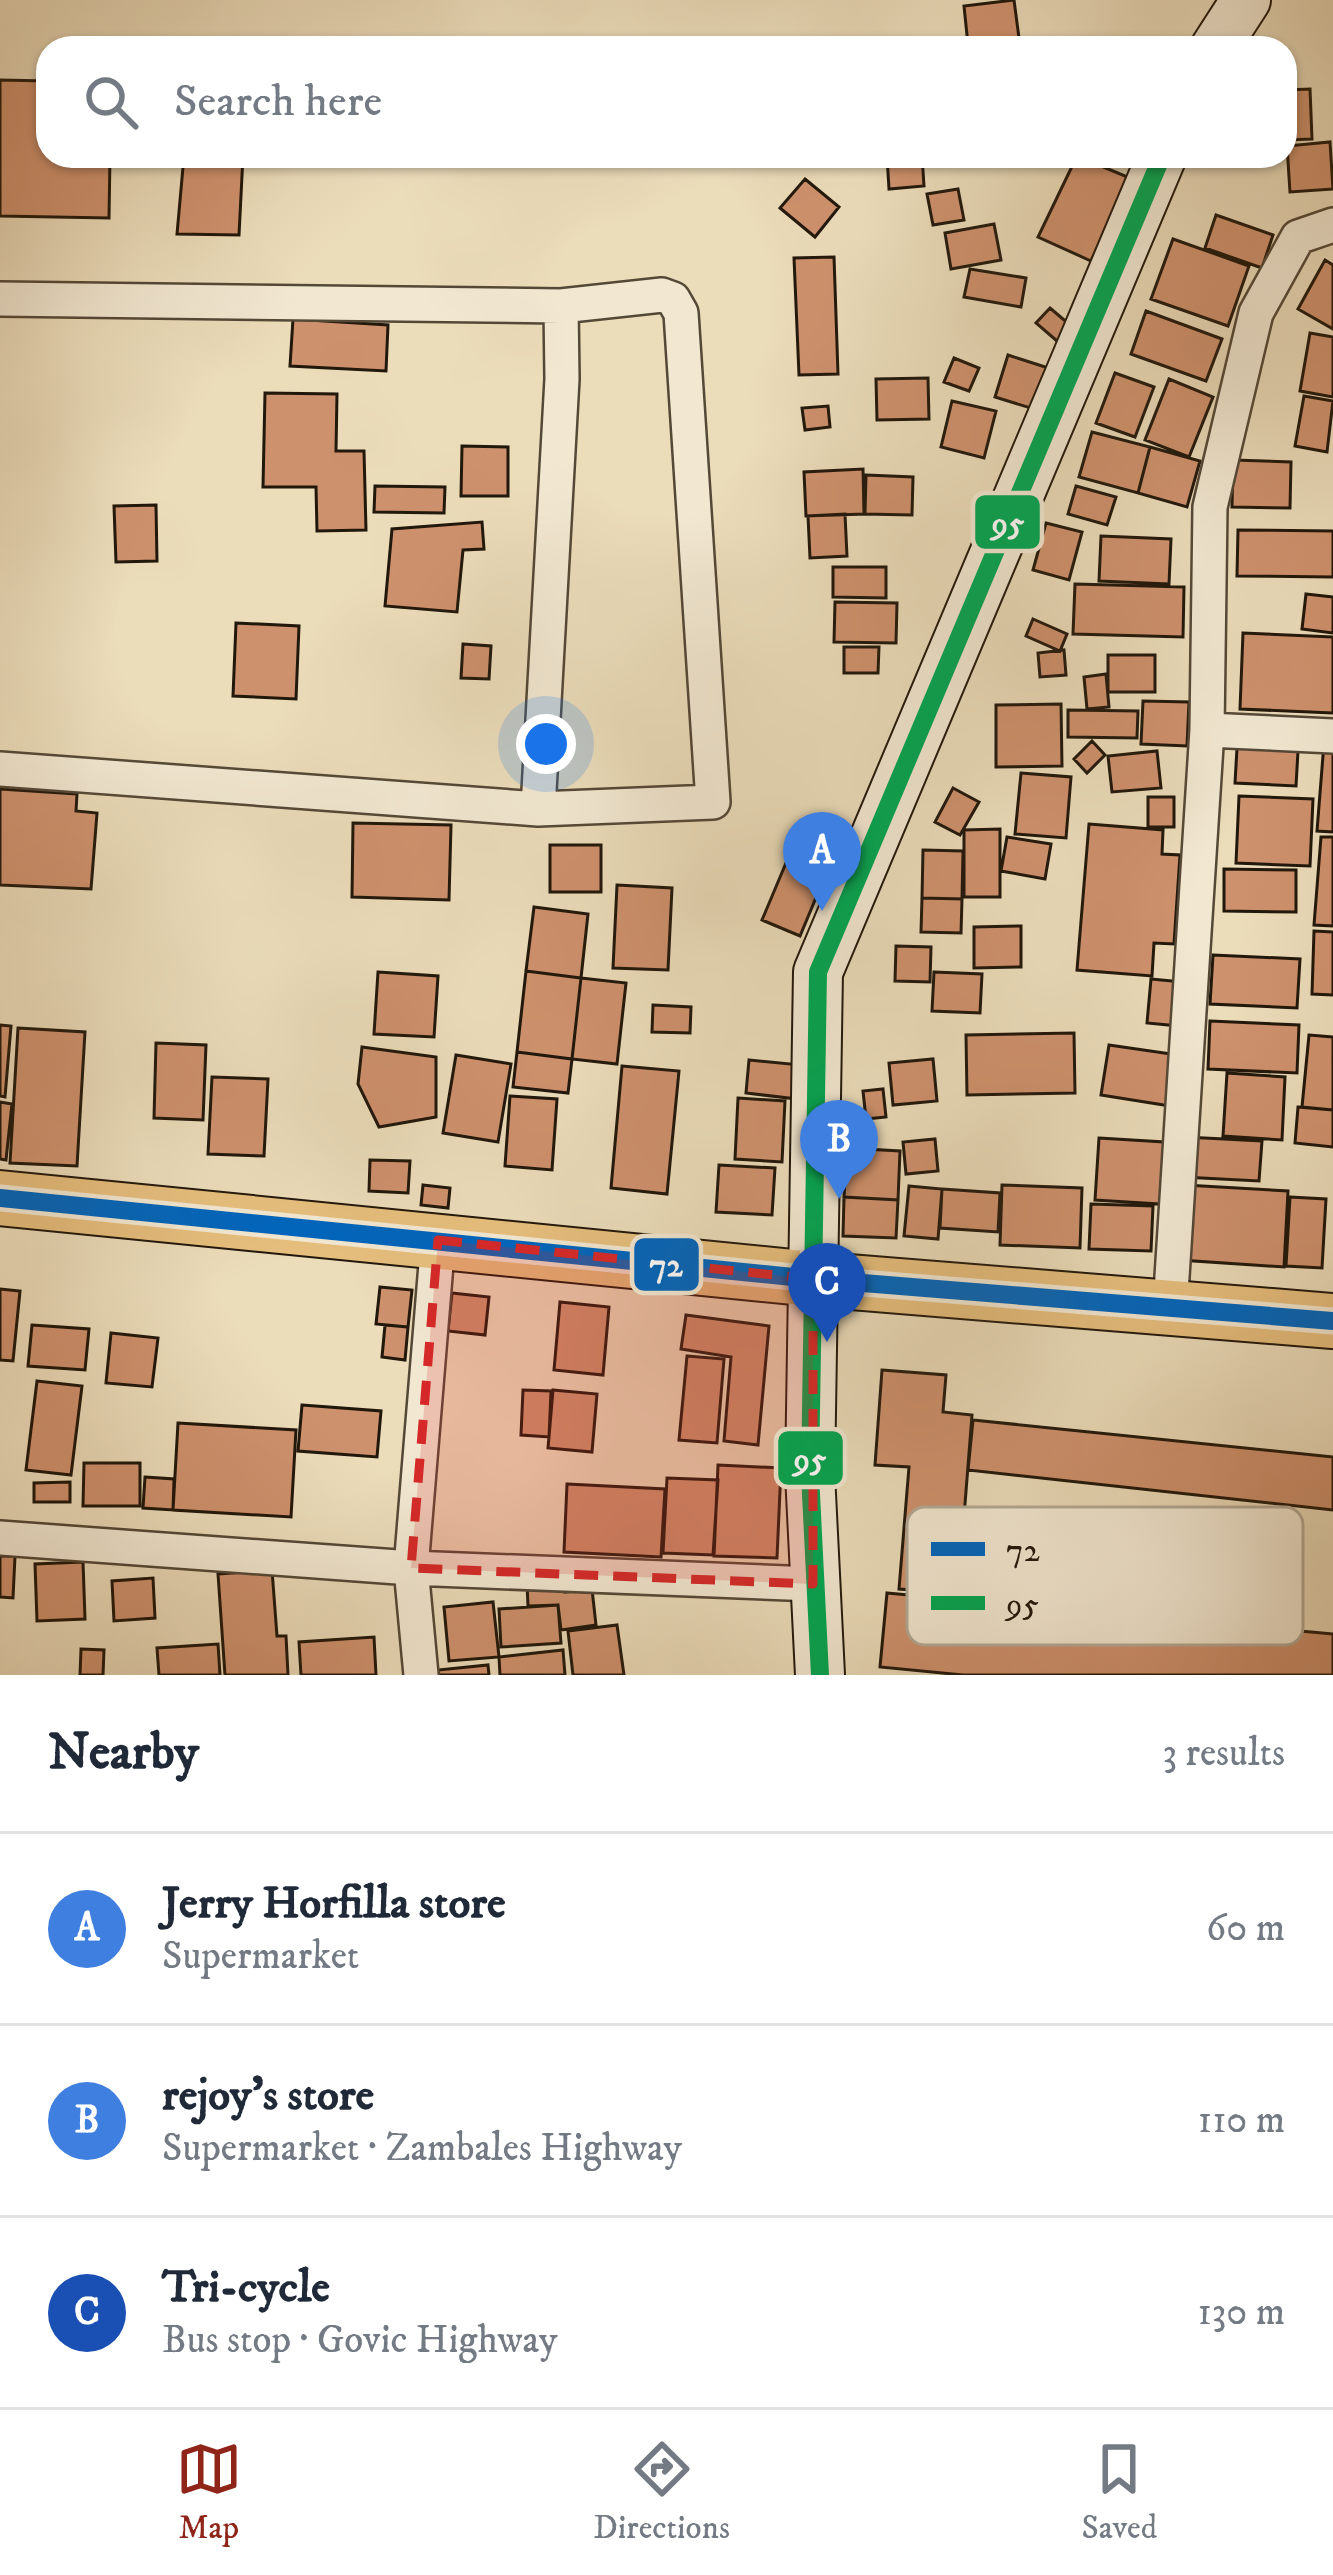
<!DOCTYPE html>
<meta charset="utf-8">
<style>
body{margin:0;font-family:"IM FELL DW Pica",serif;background:#f2f2f3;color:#1f2937}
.you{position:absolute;left:546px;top:744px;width:42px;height:42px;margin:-30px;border:9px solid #fff;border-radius:50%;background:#1a73e8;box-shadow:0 0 0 18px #1a73e833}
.badge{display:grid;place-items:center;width:78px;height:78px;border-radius:50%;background:#8f2418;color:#fff;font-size:39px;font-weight:700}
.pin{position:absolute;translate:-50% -99px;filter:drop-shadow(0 3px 6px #0008)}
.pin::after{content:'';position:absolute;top:63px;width:42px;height:36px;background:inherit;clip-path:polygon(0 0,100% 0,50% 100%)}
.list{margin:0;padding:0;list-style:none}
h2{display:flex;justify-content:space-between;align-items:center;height:156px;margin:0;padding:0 48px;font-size:51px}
h2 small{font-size:39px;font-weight:400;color:#747a83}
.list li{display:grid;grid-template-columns:78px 1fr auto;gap:36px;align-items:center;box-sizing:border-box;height:192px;padding:0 48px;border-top:3px solid #e0e1e3}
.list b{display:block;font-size:45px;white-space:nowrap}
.list p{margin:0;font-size:39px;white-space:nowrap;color:#747a83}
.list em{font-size:39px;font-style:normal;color:#747a83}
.icon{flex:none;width:66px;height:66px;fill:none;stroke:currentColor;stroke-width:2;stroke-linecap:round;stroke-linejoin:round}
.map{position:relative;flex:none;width:1333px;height:1675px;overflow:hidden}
.search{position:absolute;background:#fff;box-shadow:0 3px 9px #0004;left:36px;right:36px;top:36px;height:132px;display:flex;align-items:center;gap:30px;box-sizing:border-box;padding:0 42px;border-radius:36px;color:#747a83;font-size:45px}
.sheet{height:732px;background:#fff}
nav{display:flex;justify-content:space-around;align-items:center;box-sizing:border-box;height:168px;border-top:3px solid #e0e1e3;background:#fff;font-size:33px;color:#747a83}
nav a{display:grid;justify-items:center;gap:6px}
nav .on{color:#8f2418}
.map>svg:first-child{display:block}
.building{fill:#ce916d;stroke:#21170b;stroke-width:3}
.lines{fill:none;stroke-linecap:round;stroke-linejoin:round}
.street-casing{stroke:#544837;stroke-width:38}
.secondary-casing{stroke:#21170b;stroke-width:52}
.primary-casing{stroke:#21170b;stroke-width:58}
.street{stroke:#f2e8d2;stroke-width:33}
.secondary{stroke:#f2e8d2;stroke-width:48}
.primary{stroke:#e6be7d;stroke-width:54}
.bus-1-casing{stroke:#f2e8d2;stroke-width:27}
.bus-2-casing{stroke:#f2e8d2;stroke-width:27}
.bus-1{stroke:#0065bd;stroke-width:18}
.bus-2{stroke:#00a651;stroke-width:18}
.marked{fill:#d62828;fill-opacity:0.2;stroke:#d62828;stroke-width:9;stroke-dasharray:24 15;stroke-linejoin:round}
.key{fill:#f2e8d2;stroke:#b3a996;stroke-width:3}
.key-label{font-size:33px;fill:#21170b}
.line-badge{stroke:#f2e8d2;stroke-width:4.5}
.badge-label{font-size:33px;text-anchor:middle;font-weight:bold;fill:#fff}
</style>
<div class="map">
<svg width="1333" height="1675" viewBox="0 0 1333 1675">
<rect width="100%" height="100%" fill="#ebdcba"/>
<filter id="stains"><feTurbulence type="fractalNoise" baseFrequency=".00167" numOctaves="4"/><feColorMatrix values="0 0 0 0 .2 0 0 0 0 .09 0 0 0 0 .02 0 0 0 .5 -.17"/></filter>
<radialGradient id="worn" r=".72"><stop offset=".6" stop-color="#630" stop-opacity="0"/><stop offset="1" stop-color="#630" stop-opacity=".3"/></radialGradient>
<path class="building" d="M1014 0 1019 38 968 45 964 6Z
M0 80 48 81V156H110L109 218 0 216Z
M1310 89 1312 139 1285 140V90Z
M1330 142 1333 189 1290 192 1287 146Z
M184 156H243L239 235 177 234Z
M887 156H922L924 186 889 189Z
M967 156H1030V164H967Z
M1077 156 1130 178 1091 261 1038 237Z
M805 179 839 207 815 237 780 208Z
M958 189 964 220 933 225 927 194Z
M1216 215 1273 235 1262 268 1205 248Z
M994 224 1001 260 951 269 945 233Z
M1173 239 1249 266 1228 326 1151 299Z
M834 257 838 374 799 375 794 258Z
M1325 260 1333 265V329L1298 309Z
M970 269 1026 278 1021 307 964 297Z
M1050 308 1070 325 1057 341 1036 323Z
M1146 311 1222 339 1206 381 1131 354Z
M293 319 388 325 386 371 290 366Z
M1310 333 1333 337V397L1300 391Z
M1008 355 1064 373 1050 414 995 397Z
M954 358 979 368 969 391 944 382Z
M1115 373 1154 387 1135 437 1096 423Z
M928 378 929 419 877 420 876 379Z
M1169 379 1213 397 1189 457 1145 440Z
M265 393 337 394 336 451H364L366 530 317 531 316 487H263Z
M1304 396 1333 401 1327 452 1295 446Z
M952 401 996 411 984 458 941 447Z
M828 406 830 427 805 430 802 408Z
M1092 432 1150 447 1138 493 1079 477Z
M462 446 508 447V496H461Z
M1150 447 1200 461 1187 507 1138 493Z
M1233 460 1291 462 1290 508 1232 507Z
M863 469 864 514 806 516 804 472Z
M866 475 913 477 912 515 865 514Z
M375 486 445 487 444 513 374 512Z
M1076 486 1116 497 1107 525 1068 514Z
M156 505 157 561 116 562 114 506Z
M845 514 847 556 810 558 808 516Z
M482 522 484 549 463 550 457 612 385 606 392 529Z
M1046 523 1082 532 1069 580 1033 570Z
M1238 530 1333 531V577L1237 576Z
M1101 536 1171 539 1169 584 1099 581Z
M833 567H886V598L833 597Z
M1075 584 1184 587 1183 637 1073 634Z
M1306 594 1333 597V633L1302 629Z
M835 602 897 603 896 643 834 642Z
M1033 619 1067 634 1060 651 1026 636Z
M236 623 299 626 296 699 233 696Z
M1243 633 1333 637V713L1240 709Z
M463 644 491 646 489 679 461 678Z
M844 647H879L878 673H844Z
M1064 650 1066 675 1040 677 1038 653Z
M1108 655H1155V692H1108Z
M1106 674 1109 707 1087 709 1084 677Z
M1143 701 1189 702 1187 746 1141 744Z
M1061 704 1062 766 996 767V705Z
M1068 710 1138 711 1137 738 1068 737Z
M1092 741 1105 755 1087 773 1074 759Z
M1324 743H1333V832L1317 831Z
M1237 748 1298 751 1296 786 1235 783Z
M1157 751 1161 788 1112 792 1108 756Z
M1021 773 1071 777 1066 838 1015 834Z
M953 788 979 802 960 835 935 822Z
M0 789 77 794 76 811 97 813 91 889 0 885Z
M1239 796 1313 799 1310 866 1236 863Z
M1148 797H1174V827H1148Z
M353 823 451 825 449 900 352 897Z
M1089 824 1163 830 1162 854 1180 855 1174 944 1154 943 1152 976 1077 970Z
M802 825 840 840 800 936 762 920Z
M1000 829V897H964V830Z
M1007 837 1051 844 1045 879 1001 871Z
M1321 837H1333V926L1314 925Z
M550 845H601V892H550Z
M923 850 963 851 962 899 922 898Z
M1224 869 1296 870V912L1224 911Z
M617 885 672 888 668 970 613 968Z
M922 898 962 899 961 933 921 932Z
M534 907 588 914 581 978 526 971Z
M1021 926V967L974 968V927Z
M1314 931 1333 932V995L1312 994Z
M896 946 931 947 930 982 895 981Z
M1213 955 1300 959 1297 1008 1210 1004Z
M526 971 581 978 572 1059 517 1052Z
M378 972 438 976 434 1037 374 1034Z
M934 972 982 974 980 1013 932 1011Z
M581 978 626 983 617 1064 572 1059Z
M1151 979 1183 982 1179 1026 1147 1023Z
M653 1005 691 1007 690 1033 652 1032Z
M1210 1021 1299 1025 1297 1073 1208 1069Z
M0 1025 11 1026 5 1097 0 1096Z
M18 1028 85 1032 77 1166 10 1163Z
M1074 1033 1075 1093 967 1095 966 1035Z
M1309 1035 1333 1037V1110L1302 1107Z
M156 1043 206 1045 203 1120 154 1118Z
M1109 1045 1178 1055 1170 1106 1101 1095Z
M362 1047 436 1057V1117L379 1127 358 1084Z
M517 1052 572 1059 568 1093 513 1087Z
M456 1055 511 1064 498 1142 443 1133Z
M933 1059 937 1101 893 1105 889 1063Z
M749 1060 801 1065 797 1099 746 1093Z
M622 1066 679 1071 667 1194 611 1188Z
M1227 1073 1285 1077 1282 1140 1223 1136Z
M212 1077 268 1079 264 1156 208 1154Z
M883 1089 886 1117 866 1119 863 1091Z
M510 1096 557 1099 552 1170 505 1166Z
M738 1098 785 1101 782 1162 735 1159Z
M0 1102 12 1104 6 1160 0 1159Z
M1298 1107 1333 1110V1147L1295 1143Z
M1185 1137 1262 1141 1259 1181 1183 1177Z
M1099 1138 1164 1142 1160 1204 1095 1200Z
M935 1139 938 1171 906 1174 903 1142Z
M847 1148 900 1151 898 1200 844 1197Z
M370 1160 410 1161 408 1193 369 1191Z
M719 1165 775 1168 772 1215 716 1212Z
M423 1185 450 1188 448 1208 421 1205Z
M1002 1185 1082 1188 1080 1248 1000 1245Z
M1185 1185 1288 1191 1284 1267 1180 1260Z
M909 1186 942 1189 938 1239 904 1236Z
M942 1189 1000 1193 998 1232 940 1228Z
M844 1197 898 1200 896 1238 843 1236Z
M1290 1197 1326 1199 1322 1268 1286 1266Z
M1091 1204 1153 1206 1151 1251 1089 1249Z
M380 1287 412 1290 408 1327 376 1324Z
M0 1289 20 1291 13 1361 0 1360Z
M452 1293 489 1297 485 1335 448 1331Z
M560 1302 609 1307 603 1375 554 1370Z
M686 1315 769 1326 758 1445 724 1441 731 1357 681 1349Z
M32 1325 89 1329 85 1370 28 1366Z
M385 1325 408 1327 405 1360 382 1357Z
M111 1333 158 1338 152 1387 106 1383Z
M687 1356 724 1359 717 1443 679 1440Z
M882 1370 946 1375 943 1412 972 1415 958 1593 899 1589 909 1467 875 1465Z
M37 1381 82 1386 71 1475 26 1470Z
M523 1390 551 1391 549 1437 521 1435Z
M553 1390 597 1394 592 1452 548 1448Z
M302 1405 381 1411 377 1457 298 1451Z
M973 1420 1333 1457V1510L968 1470Z
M178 1423 296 1430 291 1517 173 1510Z
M84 1463H140V1506H83Z
M718 1465 781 1468 777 1558 714 1556Z
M145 1477 174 1479 173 1510 143 1508Z
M667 1478 718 1480 713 1555 663 1553Z
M70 1482V1502H34V1483Z
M567 1484 665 1489 661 1557 564 1552Z
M0 1556H15L13 1598 0 1597Z
M83 1562 85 1619 37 1621 35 1564Z
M272 1570 277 1636H286L288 1675H225L218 1574Z
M153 1578 155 1618 114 1621 112 1581Z
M564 1582 565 1592 592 1589 596 1625 561 1630 558 1605 528 1606 527 1584Z
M887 1593 1333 1634V1675H963L880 1667Z
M493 1602 499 1657 449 1661 444 1607Z
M558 1605 561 1643 501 1647 499 1609Z
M617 1625 624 1675H573L568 1631Z
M374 1637 376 1675H301L299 1642Z
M218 1644 220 1675H159L157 1648Z
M81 1649 104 1650 103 1675H80Z
M563 1650 565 1675H500L499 1657Z
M488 1665 489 1675H439L438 1670Z"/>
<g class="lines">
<g class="street-casing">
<path id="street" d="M0 299 561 306 562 379 538 809
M1207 730 1333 736
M0 769 538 809 713 802 681 313 673 299 662 295 561 306
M1170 1308 1207 730 1210 507 1256 313 1298 237 1333 225
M0 1538 411 1568 813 1584
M421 1675 411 1568 438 1240"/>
</g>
<g class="secondary-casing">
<path id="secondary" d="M1215 48 1246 0
M820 1675 810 1474 818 972 1162 156"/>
</g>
<g class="primary-casing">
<path id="primary" d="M0 1198 813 1279 1333 1321"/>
</g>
<use href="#street" class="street"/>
<use href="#secondary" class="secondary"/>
<use href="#primary" class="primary"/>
<g class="bus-1-casing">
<path id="bus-1" d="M0 1198 813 1279 1333 1321"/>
</g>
<g class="bus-2-casing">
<path id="bus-2" d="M820 1675 810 1474 818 972 1162 156"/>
</g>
<use href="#bus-1" class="bus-1"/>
<use href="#bus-2" class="bus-2"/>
</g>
<path class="marked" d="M438 1240 813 1279V1584L411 1568Z"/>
<rect x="907" y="1507" width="396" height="138" rx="18" class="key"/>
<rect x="931" y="1542" width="54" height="14" fill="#0065bd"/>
<rect x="931" y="1596" width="54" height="14" fill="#00a651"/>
<g class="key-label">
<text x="1006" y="1561">72</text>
<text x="1006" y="1615">95</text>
</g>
<g class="line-badge">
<rect x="973" y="493" width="69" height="58" rx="12" fill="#00a651"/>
<rect x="632" y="1236" width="69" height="57" rx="12" fill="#0065bd"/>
<rect x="776" y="1429" width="69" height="58" rx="12" fill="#00a651"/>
</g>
<g class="badge-label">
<text x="1008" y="534">95</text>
<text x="666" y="1276">72</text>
<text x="810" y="1470">95</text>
</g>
<rect width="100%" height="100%" filter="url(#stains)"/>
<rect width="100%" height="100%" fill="url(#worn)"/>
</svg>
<div class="you"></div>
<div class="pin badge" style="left:822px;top:911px;background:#3f7fe0">A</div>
<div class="pin badge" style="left:839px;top:1199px;background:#3f7fe0">B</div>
<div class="pin badge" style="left:827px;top:1342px;background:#1a4fb4">C</div>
<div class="search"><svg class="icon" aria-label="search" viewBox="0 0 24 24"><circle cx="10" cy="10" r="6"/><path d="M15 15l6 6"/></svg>Search here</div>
</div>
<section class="sheet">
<h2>Nearby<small>3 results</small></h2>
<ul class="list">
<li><span class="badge" style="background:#3f7fe0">A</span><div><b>Jerry Horfilla store</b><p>Supermarket</p></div><em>60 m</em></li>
<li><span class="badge" style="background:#3f7fe0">B</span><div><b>rejoy's store</b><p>Supermarket · Zambales Highway</p></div><em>110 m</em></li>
<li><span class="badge" style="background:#1a4fb4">C</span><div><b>Tri-cycle</b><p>Bus stop · Govic Highway</p></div><em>130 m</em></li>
</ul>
</section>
<nav>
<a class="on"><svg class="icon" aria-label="map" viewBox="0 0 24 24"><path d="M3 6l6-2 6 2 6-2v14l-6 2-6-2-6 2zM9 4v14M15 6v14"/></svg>Map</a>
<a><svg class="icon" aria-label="directions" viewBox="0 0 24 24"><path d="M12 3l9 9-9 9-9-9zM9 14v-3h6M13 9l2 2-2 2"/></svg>Directions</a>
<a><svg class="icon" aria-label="saved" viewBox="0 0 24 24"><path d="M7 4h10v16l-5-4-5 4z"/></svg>Saved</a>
</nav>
